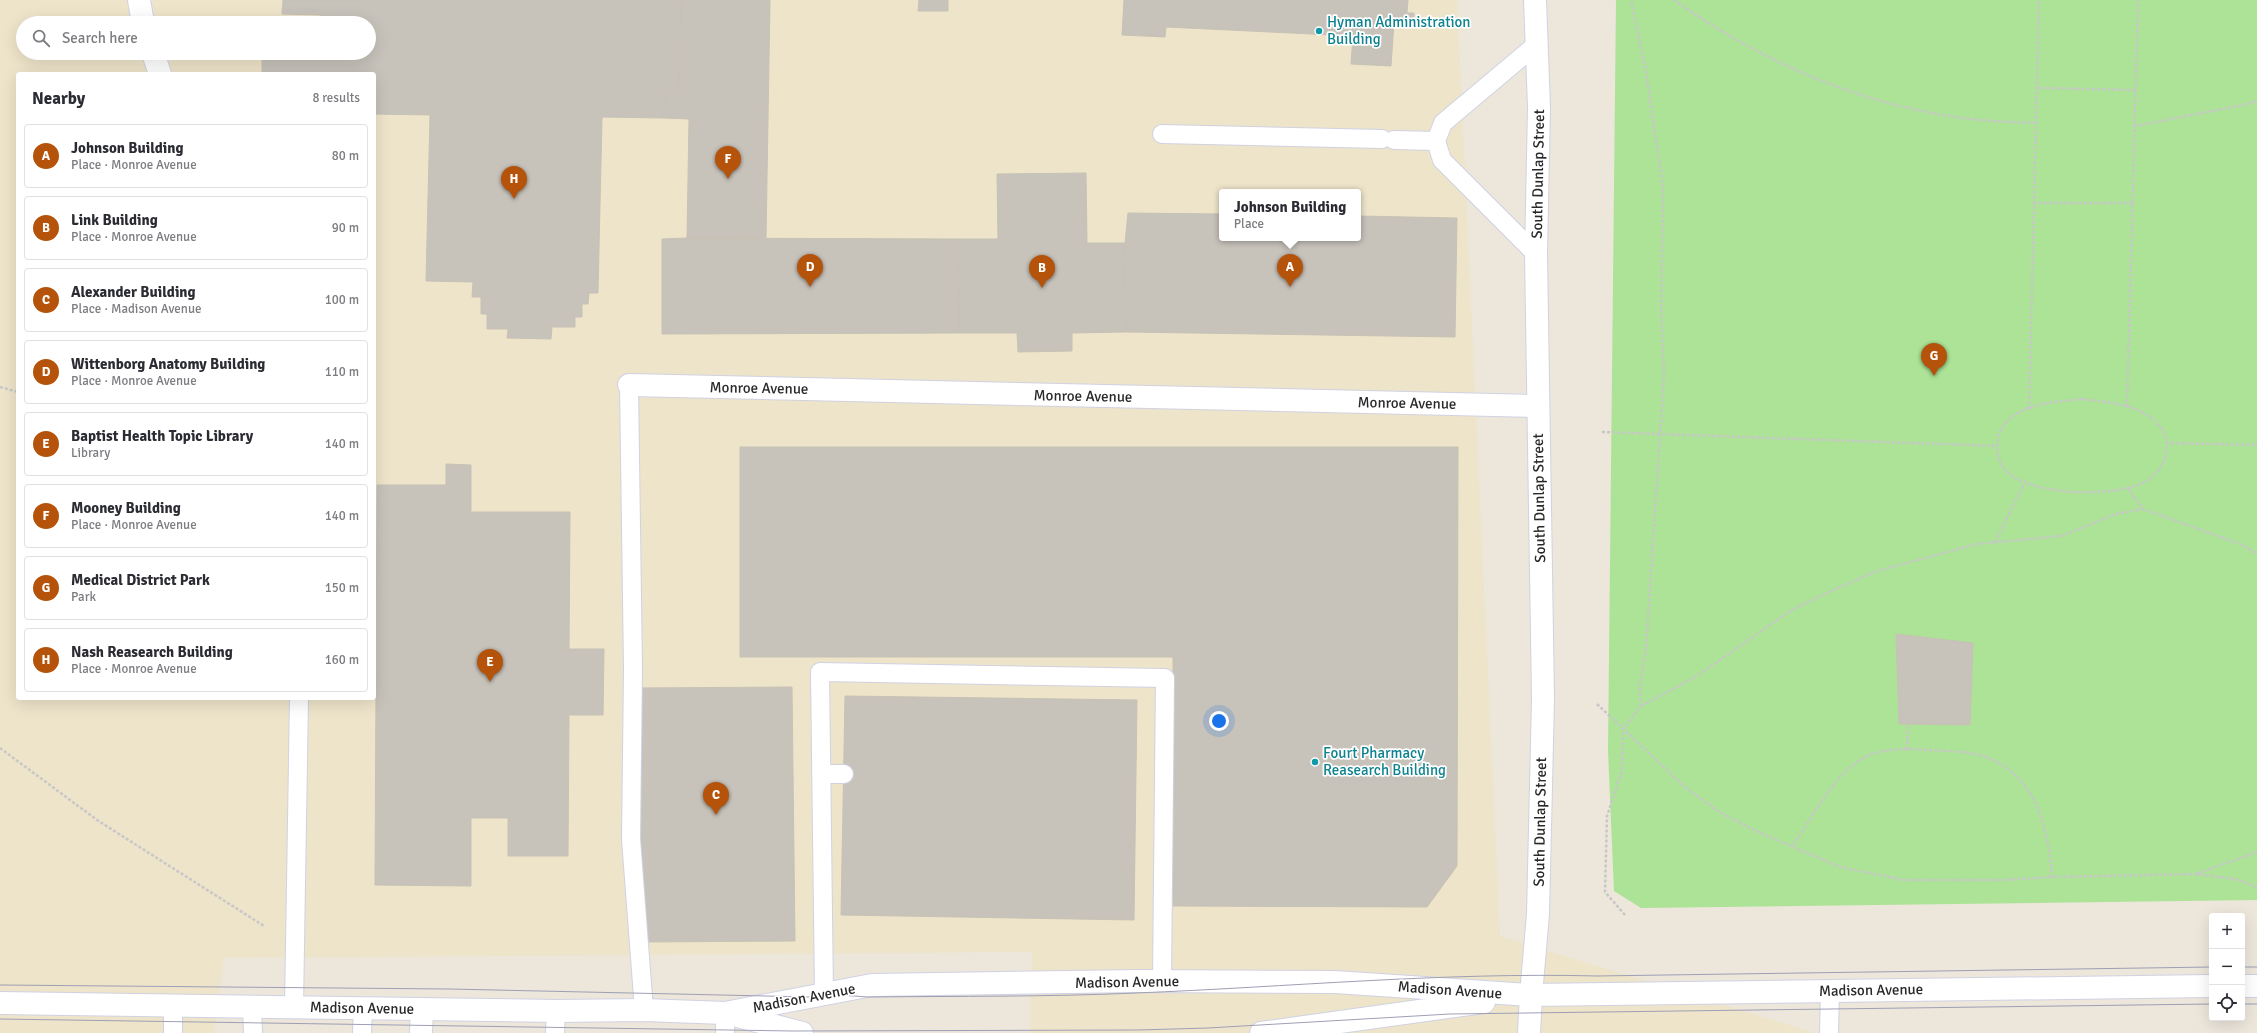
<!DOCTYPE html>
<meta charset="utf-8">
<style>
body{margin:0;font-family:Signika,sans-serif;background:#f2f2f3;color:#2b2b33}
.controls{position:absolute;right:12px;bottom:12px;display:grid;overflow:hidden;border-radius:4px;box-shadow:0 4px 16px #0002}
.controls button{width:36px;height:36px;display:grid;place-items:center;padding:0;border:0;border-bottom:1px solid #e1e1e2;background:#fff;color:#2b2b33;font:20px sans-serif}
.you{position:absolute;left:1219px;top:721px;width:14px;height:14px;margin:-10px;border:3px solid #fff;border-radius:50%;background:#1a73e8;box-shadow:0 0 0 6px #1a73e833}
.badge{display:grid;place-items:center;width:26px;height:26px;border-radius:50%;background:#b45309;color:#fff;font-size:13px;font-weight:700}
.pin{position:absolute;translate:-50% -33px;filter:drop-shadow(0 1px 2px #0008)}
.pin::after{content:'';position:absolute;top:21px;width:14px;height:12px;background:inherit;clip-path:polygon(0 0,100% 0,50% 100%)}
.popup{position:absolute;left:1219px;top:189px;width:142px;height:52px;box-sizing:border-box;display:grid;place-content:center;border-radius:4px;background:#fff;filter:drop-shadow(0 1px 3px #0005);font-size:13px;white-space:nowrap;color:#7c7c81}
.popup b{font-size:15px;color:#2b2b33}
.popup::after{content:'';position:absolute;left:50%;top:100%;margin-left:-8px;border:8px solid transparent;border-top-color:#fff}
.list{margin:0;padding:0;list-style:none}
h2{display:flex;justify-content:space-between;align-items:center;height:52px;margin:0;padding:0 16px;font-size:17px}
h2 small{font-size:13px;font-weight:400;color:#7c7c81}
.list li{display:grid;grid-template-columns:26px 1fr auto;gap:12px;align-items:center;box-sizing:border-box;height:64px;margin:0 8px 8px;padding:0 8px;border:1px solid #e1e1e2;border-radius:4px}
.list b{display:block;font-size:15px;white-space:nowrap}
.list p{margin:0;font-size:13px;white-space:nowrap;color:#7c7c81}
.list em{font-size:13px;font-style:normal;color:#7c7c81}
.icon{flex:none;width:22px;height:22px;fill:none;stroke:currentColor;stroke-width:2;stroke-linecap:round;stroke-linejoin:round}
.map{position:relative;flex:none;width:2257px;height:1033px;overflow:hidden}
.search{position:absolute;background:#fff;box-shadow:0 4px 16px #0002;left:16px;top:16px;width:360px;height:44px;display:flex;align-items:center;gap:10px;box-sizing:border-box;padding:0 14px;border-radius:22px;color:#7c7c81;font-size:15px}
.panel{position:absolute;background:#fff;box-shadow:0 4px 16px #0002;left:16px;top:72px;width:360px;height:628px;border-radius:4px}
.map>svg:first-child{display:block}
.education{fill:#eee4ca;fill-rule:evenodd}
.green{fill:#ace396}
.building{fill:#c7c2ba;stroke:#c7c2b4}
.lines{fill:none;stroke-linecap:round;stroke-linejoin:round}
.service-casing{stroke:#d0d2e3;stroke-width:20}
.minor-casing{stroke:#d0d2e3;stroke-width:24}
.tertiary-casing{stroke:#d0d2e3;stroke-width:24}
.secondary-casing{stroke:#d0d2e3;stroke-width:24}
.path{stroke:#c7c7c7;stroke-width:2.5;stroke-dasharray:3 2;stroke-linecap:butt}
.service{stroke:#fff;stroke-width:18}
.minor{stroke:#fff;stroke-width:22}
.tertiary{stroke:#fff;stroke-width:22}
.secondary{stroke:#fff;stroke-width:22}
.tram{stroke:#9e9fb4;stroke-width:1}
.culture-dot{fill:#0f9aa8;stroke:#fff;stroke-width:1.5}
.labels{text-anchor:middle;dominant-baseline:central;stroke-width:3.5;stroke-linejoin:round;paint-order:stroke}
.culture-label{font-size:15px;fill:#0d838f;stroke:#fff;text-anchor:start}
.street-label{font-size:15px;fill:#292929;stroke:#fff}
</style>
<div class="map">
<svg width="2257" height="1033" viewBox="0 0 2257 1033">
<rect width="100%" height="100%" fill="#ece6db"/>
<path class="education" d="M0 0H1457L1500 936 1815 1033H1030L1032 952 224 958 214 1033H0ZM23 23H369V53H23ZM18 74H374V698H18ZM1222 192H1358V238H1222Z"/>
<path class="green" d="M1616 0H2257V900L1641 908 1614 891 1608 751Z"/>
<path class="building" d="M283 0H681L679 91 665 90 664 118 602 117 598 293H589L588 304H582V317H575V327H552L551 339 507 338 508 329H487V314H481V297H472L473 282 426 281 430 115 374 114V74H262V53H369V23H321V15L282 14Z
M681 0H770L766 240 687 238 689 119 664 118 665 90 679 91Z
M919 0H948V11H918Z
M1124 0H1408L1407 13H1414V23L1394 22 1391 66 1351 64 1353 36 1166 27 1165 37 1122 35Z
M1086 173 1087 243H1125L1126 332 1072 333V351L1018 352 1017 333H959L958 239H998L997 174Z
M1128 213 1222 214V238H1358V216L1457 218 1455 337 1126 332 1125 243Z
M687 238 958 239 959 333 662 334V239Z
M740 447H1458L1457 866 1427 907 1173 906V657H740Z
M446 464 471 465V512H570L569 649H604L603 715H569L568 856H508V818H471V886L375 885 377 485H446Z
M1896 634 1973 643 1970 725 1899 724Z
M792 687 795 941 640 942 638 688Z
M845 696 1137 700 1134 920 841 915Z"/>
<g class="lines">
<g class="service-casing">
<path id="service" d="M1162 134 1382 139
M1394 140 1436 141
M1536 254 1442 160 1436 141 1443 123 1537 44
M629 385 633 669 631 839 644 1010
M821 774H844
M824 994 820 672 1165 678 1162 981
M173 1006V1033
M252 1007 253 1033
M294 1007 299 698
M725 1013V1033
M362 1033 363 1008
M555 1033 556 1011
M1829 1033 1830 991"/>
</g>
<g class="minor-casing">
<path id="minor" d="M139 0 143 23
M153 53 160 74
M629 385 1538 406
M421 1033 422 1009"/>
</g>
<g class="tertiary-casing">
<path id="tertiary" d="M2242 986H2257
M1531 995 1538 914 1543 699 1536 254 1539 107 1535 0
M0 1003 556 1011 644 1010 725 1013 872 985 1138 981 1335 982 1531 995 2212 986
M730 1014 802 1033
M1261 1033 1484 1002"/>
</g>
<g class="secondary-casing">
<path id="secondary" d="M1529 1033 1531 995"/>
</g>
<path class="path" d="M1674 0C1756 58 1849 100 1949 116 1978 121 2008 122 2037 123
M2037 88 2136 90
M2135 126 2243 105 2257 101
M2034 203H2133
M0 387 18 392
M2083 399C2105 402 2128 403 2147 415 2180 434 2169 476 2135 486 2102 496 2040 495 2011 475 2003 470 1998 459 1997 449 1996 405 2050 402 2083 399Z
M2127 407 2138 0
M2029 409 2039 0
M1602 432 1997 446
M2166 443 2257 445
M2128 488 2143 509
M1995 542 2025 482
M1597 704 1686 788 1721 813 1758 832 1840 867 1904 880H2003L2052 877
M1641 706 1697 676 1790 611 1829 592 1877 571 1977 544 2061 536 2116 514 2143 509 2240 544 2257 554
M0 748 97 820 264 926
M1907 749 1908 726
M1793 845C1814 816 1829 781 1860 760 1880 747 1906 749 1928 750 1945 751 1963 751 1980 755 2036 772 2048 826 2052 877L2196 874 2257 852
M2196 874C2216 877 2240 877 2257 888
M1625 915 1605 892 1607 816 1622 771 1623 729 1641 706 1640 684 1646 649 1664 374 1661 309 1663 188 1646 72 1631 0"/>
<use href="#service" class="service"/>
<use href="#minor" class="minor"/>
<use href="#tertiary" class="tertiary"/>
<use href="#secondary" class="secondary"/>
<path class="tram" d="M2242 967H2257
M0 985 449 989 811 997 824 994 868 997C957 996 1047 997 1136 993 1289 987 1443 972 1597 976L2212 967
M2242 1004H2257
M0 1019 793 1031 1138 1030 1208 1028 1450 1014 2212 1004"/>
</g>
<g class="culture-dot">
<circle cx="1319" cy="31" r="4"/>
<circle cx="1315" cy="762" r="4"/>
</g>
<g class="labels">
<g class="culture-label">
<text x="1327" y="22">Hyman Administration<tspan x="1327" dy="17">Building</tspan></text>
<text x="1323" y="753">Fourt Pharmacy<tspan x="1323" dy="17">Reasearch Building</tspan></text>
</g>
<g class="street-label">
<text transform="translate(1538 174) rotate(-89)">South Dunlap Street</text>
<text transform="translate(759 388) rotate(1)">Monroe Avenue</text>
<text transform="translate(1083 396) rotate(1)">Monroe Avenue</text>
<text transform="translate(1407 403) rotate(1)">Monroe Avenue</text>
<text transform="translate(1539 498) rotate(-91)">South Dunlap Street</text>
<text transform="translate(1540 822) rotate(-89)">South Dunlap Street</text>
<text transform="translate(1127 982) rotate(-1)">Madison Avenue</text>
<text transform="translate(1450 990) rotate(4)">Madison Avenue</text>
<text transform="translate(1871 990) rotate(-1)">Madison Avenue</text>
<text transform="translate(804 998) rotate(-11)">Madison Avenue</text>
<text transform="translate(362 1008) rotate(1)">Madison Avenue</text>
</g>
</g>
</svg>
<div class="controls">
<button>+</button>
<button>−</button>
<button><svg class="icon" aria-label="locate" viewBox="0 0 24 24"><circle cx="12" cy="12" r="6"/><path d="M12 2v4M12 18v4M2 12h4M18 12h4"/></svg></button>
</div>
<div class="you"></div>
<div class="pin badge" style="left:1290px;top:287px">A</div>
<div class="popup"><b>Johnson Building</b>Place</div>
<div class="pin badge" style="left:1042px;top:288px">B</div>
<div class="pin badge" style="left:716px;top:815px">C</div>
<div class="pin badge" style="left:810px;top:287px">D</div>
<div class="pin badge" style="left:490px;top:682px">E</div>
<div class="pin badge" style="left:728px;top:179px">F</div>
<div class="pin badge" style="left:1934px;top:376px">G</div>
<div class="pin badge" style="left:514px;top:199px">H</div>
<div class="search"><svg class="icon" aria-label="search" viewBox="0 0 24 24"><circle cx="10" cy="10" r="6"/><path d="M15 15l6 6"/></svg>Search here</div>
<section class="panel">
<h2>Nearby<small>8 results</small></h2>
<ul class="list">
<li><span class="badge">A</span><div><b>Johnson Building</b><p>Place · Monroe Avenue</p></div><em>80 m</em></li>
<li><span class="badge">B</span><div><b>Link Building</b><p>Place · Monroe Avenue</p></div><em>90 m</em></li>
<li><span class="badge">C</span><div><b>Alexander Building</b><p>Place · Madison Avenue</p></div><em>100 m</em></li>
<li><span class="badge">D</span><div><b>Wittenborg Anatomy Building</b><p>Place · Monroe Avenue</p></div><em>110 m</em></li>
<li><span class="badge">E</span><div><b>Baptist Health Topic Library</b><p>Library</p></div><em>140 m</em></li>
<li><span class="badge">F</span><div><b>Mooney Building</b><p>Place · Monroe Avenue</p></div><em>140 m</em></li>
<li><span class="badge">G</span><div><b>Medical District Park</b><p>Park</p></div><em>150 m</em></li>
<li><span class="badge">H</span><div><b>Nash Reasearch Building</b><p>Place · Monroe Avenue</p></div><em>160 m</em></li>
</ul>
</section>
</div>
